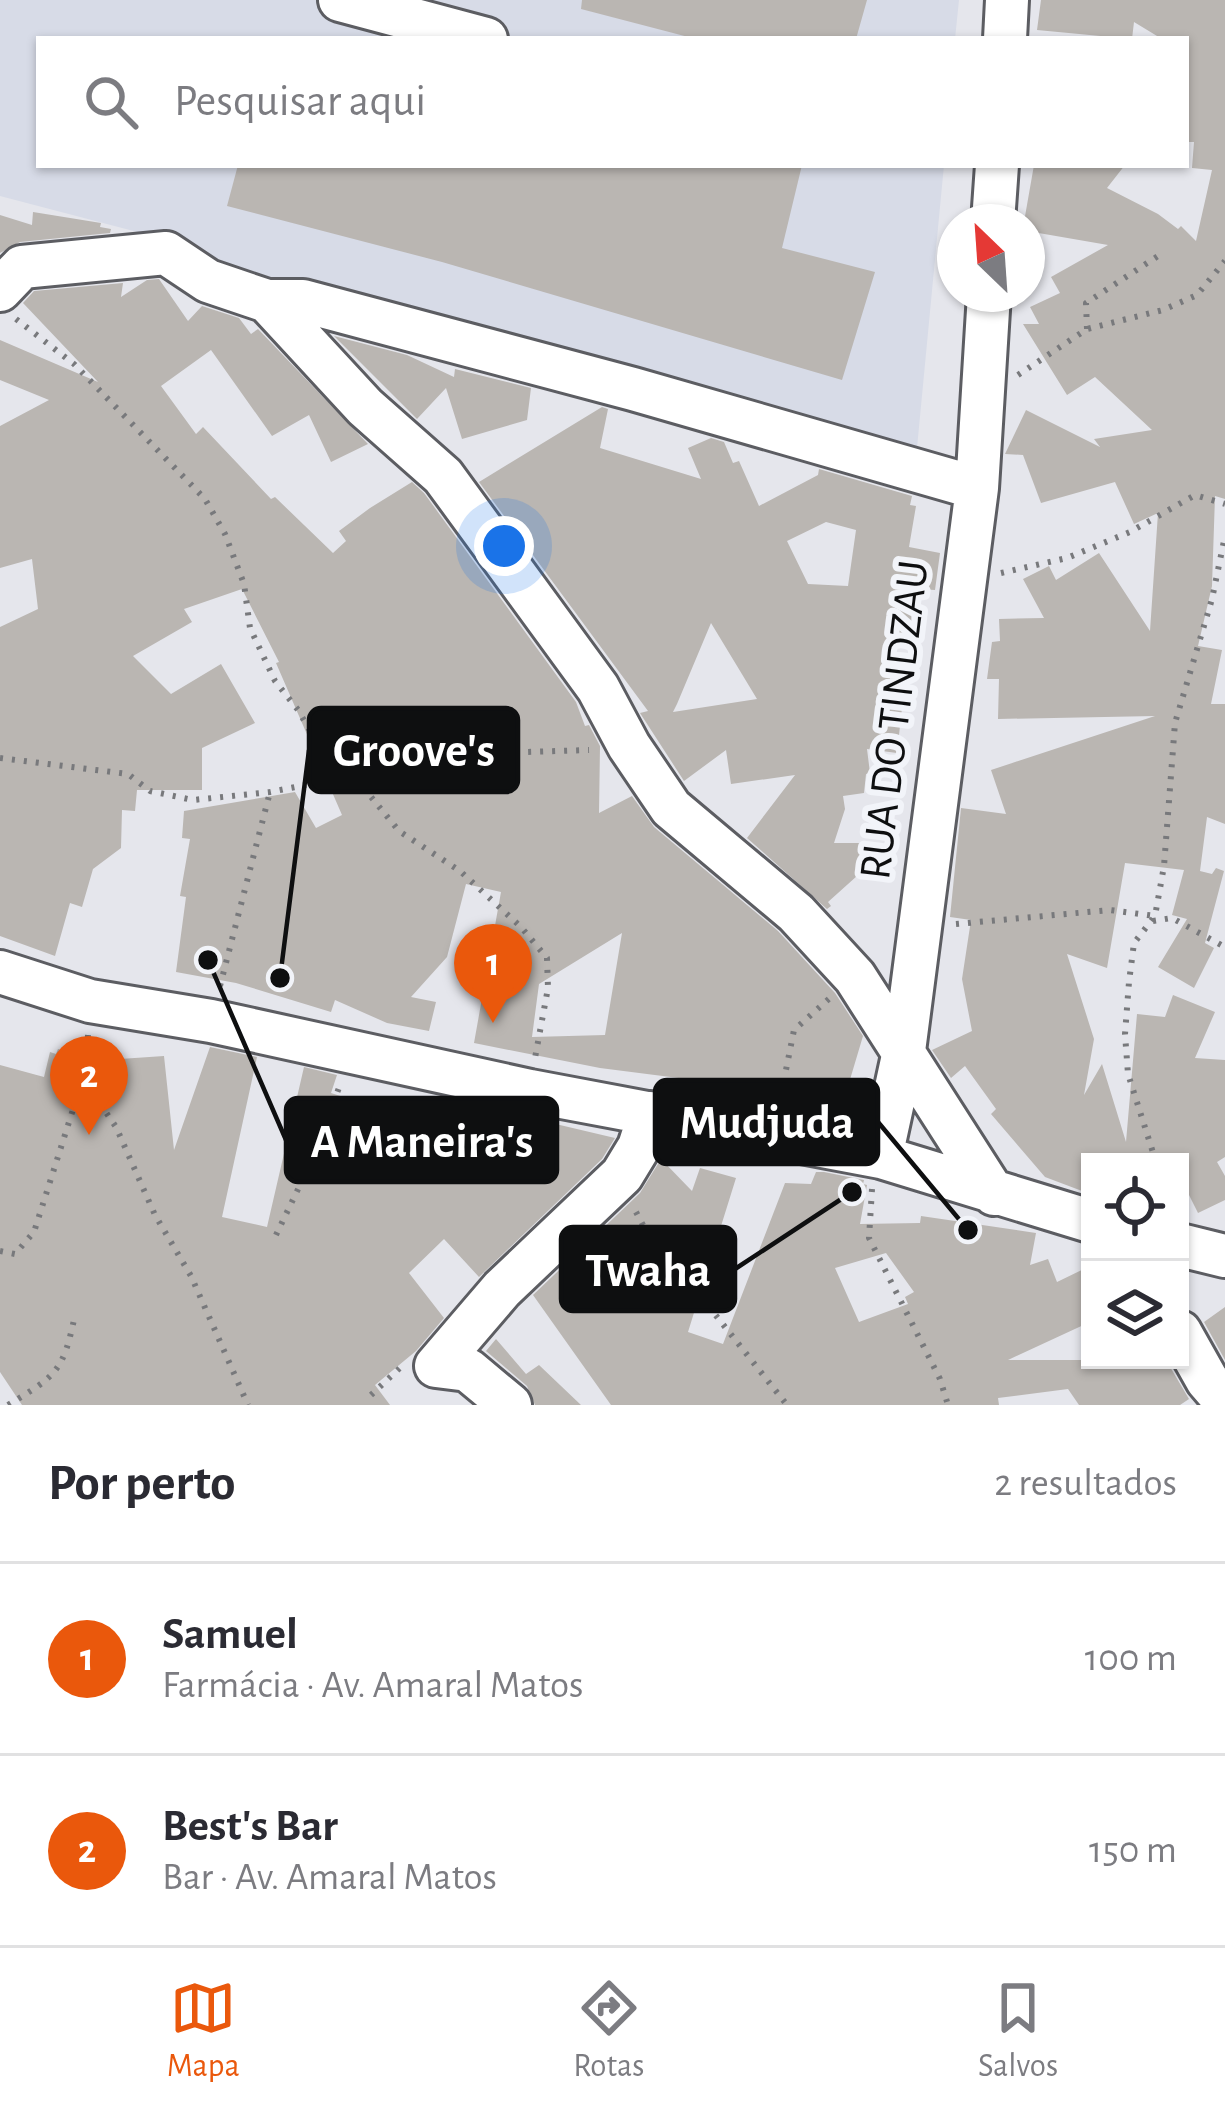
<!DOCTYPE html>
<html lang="pt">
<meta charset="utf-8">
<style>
body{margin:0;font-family:"Alegreya Sans",sans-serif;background:#f2f2f3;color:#2b2b33}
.controls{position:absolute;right:36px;bottom:36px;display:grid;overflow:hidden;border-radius:0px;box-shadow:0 3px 9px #0004}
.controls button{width:108px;height:108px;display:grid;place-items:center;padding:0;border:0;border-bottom:3px solid #e1e1e2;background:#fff;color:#2b2b33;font:60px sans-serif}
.compass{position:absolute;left:937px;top:204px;width:108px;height:108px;border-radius:50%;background:#fff;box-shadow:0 3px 9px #0004;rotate:335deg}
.you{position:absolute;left:504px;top:546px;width:42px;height:42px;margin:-30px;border:9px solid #fff;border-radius:50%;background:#1a73e8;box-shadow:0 0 0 18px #1a73e833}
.badge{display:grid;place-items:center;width:78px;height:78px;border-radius:50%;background:#ea580c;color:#fff;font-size:39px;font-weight:700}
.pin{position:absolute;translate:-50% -99px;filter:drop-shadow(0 3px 6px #0008)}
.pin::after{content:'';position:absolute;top:63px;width:42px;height:36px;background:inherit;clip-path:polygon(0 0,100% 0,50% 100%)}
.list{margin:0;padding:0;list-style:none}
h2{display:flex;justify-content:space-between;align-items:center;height:156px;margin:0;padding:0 48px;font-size:51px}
h2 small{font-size:39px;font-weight:400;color:#7c7c81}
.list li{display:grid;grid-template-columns:78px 1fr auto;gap:36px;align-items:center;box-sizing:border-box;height:192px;padding:0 48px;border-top:3px solid #e1e1e2}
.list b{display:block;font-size:45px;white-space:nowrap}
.list p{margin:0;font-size:39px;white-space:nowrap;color:#7c7c81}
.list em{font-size:39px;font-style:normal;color:#7c7c81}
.icon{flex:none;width:66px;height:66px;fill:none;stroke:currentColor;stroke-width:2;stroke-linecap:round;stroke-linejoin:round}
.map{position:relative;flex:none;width:1225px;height:1405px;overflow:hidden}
.search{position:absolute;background:#fff;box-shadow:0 3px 9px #0004;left:36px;right:36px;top:36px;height:132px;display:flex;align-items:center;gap:30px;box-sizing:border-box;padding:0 42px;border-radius:0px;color:#7c7c81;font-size:45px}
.sheet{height:540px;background:#fff}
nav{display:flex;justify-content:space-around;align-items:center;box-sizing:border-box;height:168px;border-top:3px solid #e1e1e2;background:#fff;font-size:33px;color:#7c7c81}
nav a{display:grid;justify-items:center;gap:6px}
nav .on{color:#ea580c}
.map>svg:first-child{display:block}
.built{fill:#d7dbe7}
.building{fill:#bab6b2;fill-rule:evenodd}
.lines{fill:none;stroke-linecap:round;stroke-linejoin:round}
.minor-casing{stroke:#5c5d62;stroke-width:48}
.path{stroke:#78797c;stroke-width:6;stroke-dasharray:3 9;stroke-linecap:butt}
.minor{stroke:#fff;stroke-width:42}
.labels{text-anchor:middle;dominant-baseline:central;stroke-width:12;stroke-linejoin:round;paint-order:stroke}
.street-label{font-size:45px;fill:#0e0f10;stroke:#f2f4f9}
.leader{fill:none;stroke:#0e0f10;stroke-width:4.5}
.callout-dot{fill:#0e0f10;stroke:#f2f4f9;stroke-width:4.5}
.callout{fill:#0e0f10;stroke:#0e0f10;stroke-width:4.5}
.callout-label{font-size:48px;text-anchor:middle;font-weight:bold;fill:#fff}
</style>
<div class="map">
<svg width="1225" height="1405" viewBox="0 0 1225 1405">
<rect width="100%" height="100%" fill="#e5e6ec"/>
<path class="built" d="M0 0H959L955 39H39V165H944L917 448 225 265 145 234 0 196Z"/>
<path class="building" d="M582 0H867L856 39H696L581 9Z
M1041 0H1225V499L1215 496 1212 586 1198 646 1222 650 1211 704H1225V824L1207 817 1200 871 1212 874 1216 868 1224 871 1205 943 1214 948 1194 988 1158 967 1187 919 1172 915 1184 870 1125 863 1107 968 1067 954 1094 1039 1084 1095 1102 1064 1126 1142 1137 1014 1165 1017 1173 995 1215 1012 1195 1058 1225 1060V1157L1217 1162 1225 1176V1200L1198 1213 1180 1177V1162H1090V1194L1045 1177 991 1114 996 1109 965 1066 951 1078 932 1050 972 1031 962 979 971 920 950 917 961 808 1006 814 991 770 1155 716 998 719 999 679H987L992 642 1000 641 999 619 1044 618 1023 579 1049 566 1056 580 1099 553 1150 631 1158 513 1134 524 1115 482 1041 503 1023 455 1005 454 1026 410 1100 447 1094 439 1152 430 1095 377 1067 395 1023 324H1039L1030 307 1060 293 1051 277 1108 245 1027 231 1024 222 1034 165H1125L1107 188 1158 214 1178 229 1181 226 1196 241 1212 170 1192 168 1194 142H1186V39H1162L1134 22 1132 39 1037 30Z
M238 165H802L782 248 875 272 842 380 442 262 227 206Z
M33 212 101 223 100 227 111 229 110 233 20 242 0 253V215L32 225Z
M159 279 188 321 202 306 239 318 251 334 258 329 368 444 331 462 309 415 272 436 211 350 161 386 196 434 203 427 271 499 275 497 333 553 346 541 339 531 370 508 412 482 424 493 576 702 585 726 589 725 600 746 599 813 632 796 654 827 778 931 835 993 863 1036 843 1103 779 1081V1096L692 1088 694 1080 600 1068 474 1043 501 892 466 884 447 957 411 997 436 1002 429 1031 387 1023 335 1000 331 1012 236 983 176 972 186 897 180 896 190 839 182 838 184 811 295 792 316 828 342 815 276 663 279 662 242 589 184 609 192 622 133 656 171 694 221 664 255 723 202 748V790H137L135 811 122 810 121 848 93 869 82 907 70 903 55 956 0 936V627L38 609 32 559 0 568V426L49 400 0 380V340L98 382 23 303 34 291 123 283 121 297 147 280ZM622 933 605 1035 532 1037 539 984Z
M334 336 407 355 454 377 455 369 531 388 527 420 462 439 446 388 417 419Z
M602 407 608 409 600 448 701 479 688 448 711 438 724 442 733 463 739 461 759 506 818 475 819 469 912 496 910 505 916 506 909 547 940 553 935 590 918 589 916 610H911L912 640H890V698L903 699 897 753 867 749 870 773 866 774 864 793 843 796 845 809 834 843H866L865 855 877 858 828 902 831 906 827 909 747 838 795 775 731 784 726 750 684 781 640 713 648 711 479 482ZM826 522 856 530 848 586 808 584 787 541ZM711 623 757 699 673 712 677 704Z
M210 1047 257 1057 222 1217 267 1227 304 1067 337 1075 331 1093 415 1120V1127L462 1102 615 1138 602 1159 479 1277 444 1239 409 1273 444 1318 416 1351 375 1385 390 1405H22L0 1372V1065L44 1077 50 1052 56 1054 58 1049 117 1066 120 1059 164 1056 174 1150Z
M661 1159 692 1191 700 1168 736 1178 688 1332 723 1344 785 1183 811 1184 816 1172H824L864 1180 863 1184 867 1185 860 1224 920 1223 921 1216 1036 1233 1030 1265 1048 1259 1057 1282 1090 1266V1322L1008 1360H1166L1189 1399 1180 1405H1079L1068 1389 998 1398 999 1405H611L533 1295 640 1193ZM886 1253 914 1292 905 1297 908 1304 859 1322 835 1268Z
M1225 1307V1360L1204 1322Z
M496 1339 526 1374 539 1365 581 1405H535L527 1386 486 1351Z"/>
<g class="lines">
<g class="minor-casing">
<path id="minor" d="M340 0 486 39
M1005 39 1007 0
M993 222 997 165
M0 290 22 267 166 253 208 281 267 301 365 407 443 476 598 688 629 746 671 808 796 913 855 977 994 1194
M267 301H303L633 389 977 488
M0 972 90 1001 211 1021 530 1091 881 1157 1090 1221
M881 1157 904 1051 977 488 989 294
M1180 1245 1225 1256
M1180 1332 1207 1380 1225 1401
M510 1405 468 1370 436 1366 502 1289 622 1175 639 1147 650 1113"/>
</g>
<path class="path" d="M16 319 74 364 205 499 225 534 244 584 250 628 275 681 298 710 324 755 329 779
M1087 329 1086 303 1158 256
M1018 375 1087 329 1163 310 1197 295 1225 261
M1001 573 1067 558 1130 532 1195 495 1225 504
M0 758 128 774 150 791 193 800 270 792 464 754 589 750
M360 776 367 792 399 831 460 871 521 927 547 958 548 988 535 1058
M1153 921 1172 918 1225 947
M956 924 1110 910 1155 916
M220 986 270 792
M88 1035 86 1071 90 1089 116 1127 155 1215 191 1276 248 1405
M779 1105 794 1030 830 998
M1156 1162 1128 1074 1125 1034 1129 982 1134 943 1155 916 1164 866 1175 723 1212 599 1225 536
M872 1189 869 1238 940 1379 948 1405
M636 1212 662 1261 706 1303 787 1405
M276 1235 313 1158 340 1085
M0 1251 15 1254 34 1232 84 1075
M371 1395 402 1366
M8 1405C57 1375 63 1372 75 1315"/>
<use href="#minor" class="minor"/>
</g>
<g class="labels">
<g class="street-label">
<text transform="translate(895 720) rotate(-83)">RUA DO TINDZAU</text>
</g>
</g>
<path class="leader" d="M280 978L309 750M968 1230L878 1122M208 960L286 1140M852 1192L735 1269"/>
<g class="callout-dot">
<circle cx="280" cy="978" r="12"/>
<circle cx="968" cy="1230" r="12"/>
<circle cx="208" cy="960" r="12"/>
<circle cx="852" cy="1192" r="12"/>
</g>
<g class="callout">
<rect x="309" y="708" width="209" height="84" rx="12"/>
<rect x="655" y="1080" width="223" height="84" rx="12"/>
<rect x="286" y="1098" width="271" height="84" rx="12"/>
<rect x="561" y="1227" width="174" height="84" rx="12"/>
</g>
<g class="callout-label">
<text x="414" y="766">Groove's</text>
<text x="767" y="1138">Mudjuda</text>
<text x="422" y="1157">A Maneira's</text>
<text x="648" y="1286">Twaha</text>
</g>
</svg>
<div class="controls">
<button><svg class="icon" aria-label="locate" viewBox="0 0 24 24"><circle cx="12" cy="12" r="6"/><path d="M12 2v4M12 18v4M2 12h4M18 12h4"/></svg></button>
<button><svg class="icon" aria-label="layers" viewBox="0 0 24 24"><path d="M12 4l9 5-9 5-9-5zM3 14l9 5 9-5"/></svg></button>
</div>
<svg class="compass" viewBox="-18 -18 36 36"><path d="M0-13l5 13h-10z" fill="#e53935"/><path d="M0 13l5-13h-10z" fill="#7c7c81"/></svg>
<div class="you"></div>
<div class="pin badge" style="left:493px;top:1023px">1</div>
<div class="pin badge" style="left:89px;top:1135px">2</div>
<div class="search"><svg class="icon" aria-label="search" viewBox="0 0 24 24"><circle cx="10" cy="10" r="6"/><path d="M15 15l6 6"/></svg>Pesquisar aqui</div>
</div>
<section class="sheet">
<h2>Por perto<small>2 resultados</small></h2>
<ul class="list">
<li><span class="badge">1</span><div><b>Samuel</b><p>Farmácia · Av. Amaral Matos</p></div><em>100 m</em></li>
<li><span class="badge">2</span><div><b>Best's Bar</b><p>Bar · Av. Amaral Matos</p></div><em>150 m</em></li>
</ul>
</section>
<nav>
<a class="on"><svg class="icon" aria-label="map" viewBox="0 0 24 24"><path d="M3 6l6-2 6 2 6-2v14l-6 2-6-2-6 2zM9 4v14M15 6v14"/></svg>Mapa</a>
<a><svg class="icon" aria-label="directions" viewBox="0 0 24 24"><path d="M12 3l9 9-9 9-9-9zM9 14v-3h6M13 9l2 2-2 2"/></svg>Rotas</a>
<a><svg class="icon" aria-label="saved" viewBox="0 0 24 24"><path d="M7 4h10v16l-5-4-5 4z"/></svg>Salvos</a>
</nav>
